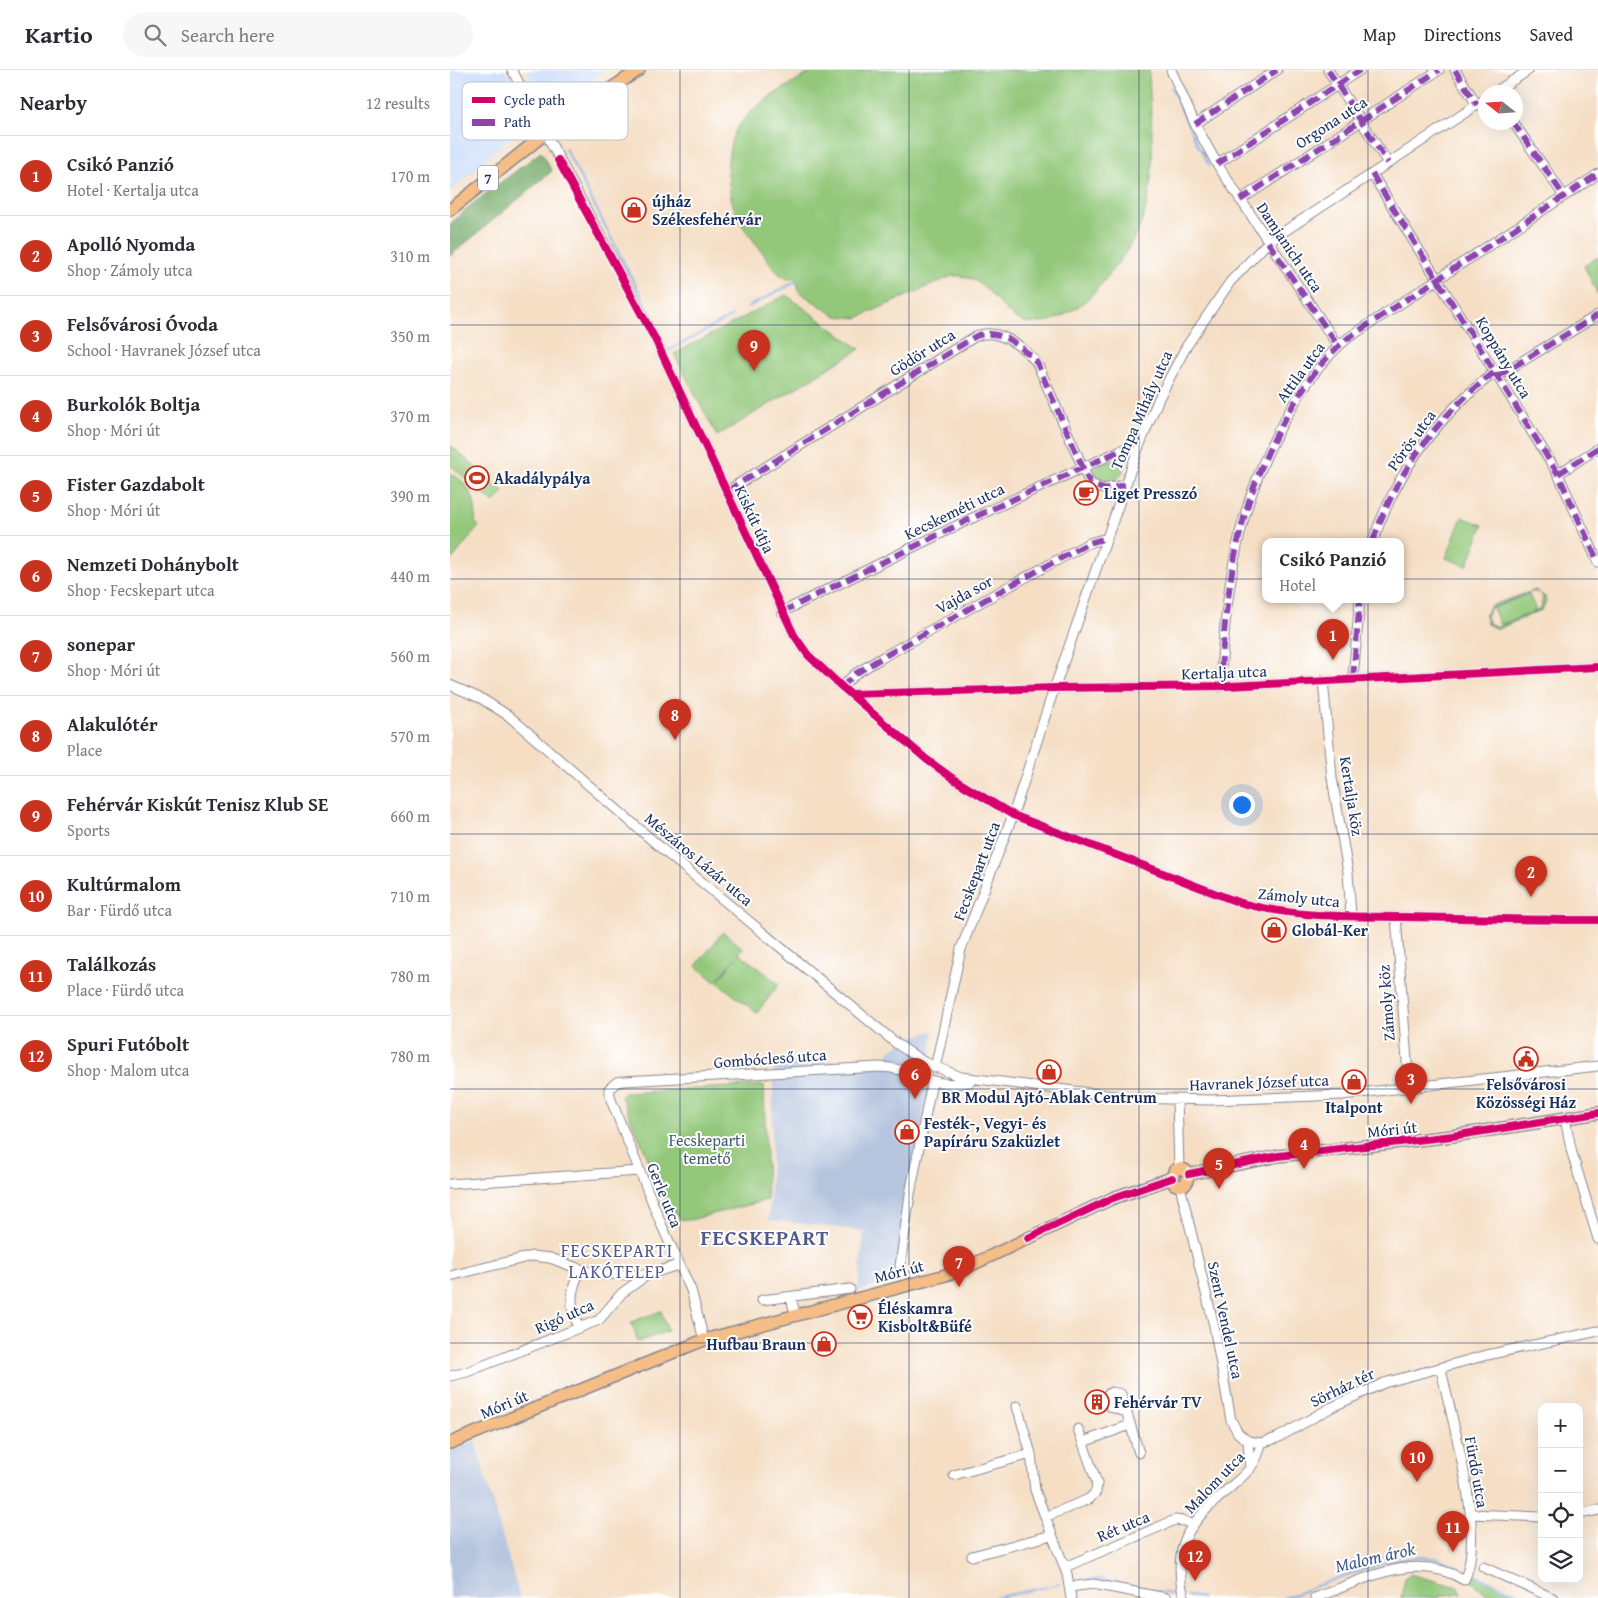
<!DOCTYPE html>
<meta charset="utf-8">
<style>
body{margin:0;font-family:"Gentium Book Plus",serif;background:#f7f7f7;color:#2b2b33}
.controls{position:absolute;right:15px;bottom:15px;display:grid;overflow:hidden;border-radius:10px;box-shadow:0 5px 20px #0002}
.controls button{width:45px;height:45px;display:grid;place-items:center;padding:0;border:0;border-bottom:1px solid #e1e1e2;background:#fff;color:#2b2b33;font:25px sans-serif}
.compass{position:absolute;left:1028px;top:15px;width:45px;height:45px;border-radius:50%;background:#fff;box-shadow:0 5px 20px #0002;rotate:287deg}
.you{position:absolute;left:791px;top:734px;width:18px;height:18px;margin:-12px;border:4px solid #fff;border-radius:50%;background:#1a73e8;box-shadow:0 0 0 8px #1a73e833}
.badge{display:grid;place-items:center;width:32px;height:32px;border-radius:50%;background:#c8321e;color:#fff;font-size:16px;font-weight:700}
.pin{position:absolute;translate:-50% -41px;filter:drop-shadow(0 1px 2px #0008)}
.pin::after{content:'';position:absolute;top:26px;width:18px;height:15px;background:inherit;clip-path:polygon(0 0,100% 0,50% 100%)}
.popup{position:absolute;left:812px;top:468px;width:142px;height:65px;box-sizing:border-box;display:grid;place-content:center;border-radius:10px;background:#fff;filter:drop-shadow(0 1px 4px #0005);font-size:16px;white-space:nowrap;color:#7c7c81}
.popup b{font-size:19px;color:#2b2b33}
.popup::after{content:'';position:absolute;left:50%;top:100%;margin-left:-10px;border:10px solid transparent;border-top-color:#fff}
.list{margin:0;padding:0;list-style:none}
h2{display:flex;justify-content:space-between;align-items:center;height:65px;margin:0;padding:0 20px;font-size:21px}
h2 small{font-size:16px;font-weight:400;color:#7c7c81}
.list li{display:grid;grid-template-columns:32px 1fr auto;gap:15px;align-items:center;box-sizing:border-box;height:80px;padding:0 20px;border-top:1px solid #e1e1e2}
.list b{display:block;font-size:19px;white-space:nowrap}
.list p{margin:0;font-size:16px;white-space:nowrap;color:#7c7c81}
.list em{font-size:16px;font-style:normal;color:#7c7c81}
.icon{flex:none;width:28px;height:28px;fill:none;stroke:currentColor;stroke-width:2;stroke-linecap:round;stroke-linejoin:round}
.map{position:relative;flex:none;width:1148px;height:1528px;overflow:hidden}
header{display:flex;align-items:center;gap:30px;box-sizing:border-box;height:70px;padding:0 25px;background:#fff;border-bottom:1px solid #e1e1e2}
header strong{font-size:24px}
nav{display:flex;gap:28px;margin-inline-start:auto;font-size:18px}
.search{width:350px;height:45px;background:#f7f7f7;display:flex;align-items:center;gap:12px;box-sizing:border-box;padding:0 18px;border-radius:28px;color:#7c7c81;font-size:19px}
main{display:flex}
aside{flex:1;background:#fff}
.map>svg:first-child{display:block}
.built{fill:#c9dcf9}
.industrial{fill:#b6c5de}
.green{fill:#93c87a;stroke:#577c6c;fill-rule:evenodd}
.forest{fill:#76ac6a;stroke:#486e64}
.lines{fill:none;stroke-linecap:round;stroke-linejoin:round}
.stream{stroke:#80afea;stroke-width:2}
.minor-casing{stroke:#888691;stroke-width:11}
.major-casing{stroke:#888691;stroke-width:14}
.minor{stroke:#fff;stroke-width:9}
.major{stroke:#f5be86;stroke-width:11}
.quiet{stroke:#8e44ad;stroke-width:6;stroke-dasharray:12 6;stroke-linecap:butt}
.cycleway-casing{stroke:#fff;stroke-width:11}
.cycleway{stroke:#d6006c;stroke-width:8}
.grid{fill:none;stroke:#1b2f5e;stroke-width:1;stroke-opacity:0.55}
.labels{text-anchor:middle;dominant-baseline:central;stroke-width:4;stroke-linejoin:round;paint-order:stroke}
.shield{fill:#fff;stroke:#5f6d8e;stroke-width:1}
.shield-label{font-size:15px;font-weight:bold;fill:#1b2f5e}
.street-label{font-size:16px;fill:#1b2f5e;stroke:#fff}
.poi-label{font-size:16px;font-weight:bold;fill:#1b2f5e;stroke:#fff;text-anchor:start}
.park-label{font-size:16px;fill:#3f5d66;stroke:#fff}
.neighbourhood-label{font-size:18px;letter-spacing:1px;fill:#52598d;stroke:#fff}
.water-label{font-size:18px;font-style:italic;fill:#3e5c8f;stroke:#fff}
.district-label{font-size:21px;font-weight:bold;letter-spacing:1px;fill:#52598d;stroke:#fff}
.key{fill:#fff;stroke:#bbc1cf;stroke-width:1}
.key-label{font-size:14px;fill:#1b2f5e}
</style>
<header>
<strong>Kartio</strong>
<div class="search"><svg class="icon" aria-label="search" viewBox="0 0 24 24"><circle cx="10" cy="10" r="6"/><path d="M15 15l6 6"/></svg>Search here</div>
<nav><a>Map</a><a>Directions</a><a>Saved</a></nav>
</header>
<main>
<aside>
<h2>Nearby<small>12 results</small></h2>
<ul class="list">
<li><span class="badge">1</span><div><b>Csikó Panzió</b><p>Hotel · Kertalja utca</p></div><em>170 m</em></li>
<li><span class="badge">2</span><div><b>Apolló Nyomda</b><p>Shop · Zámoly utca</p></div><em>310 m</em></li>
<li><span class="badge">3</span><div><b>Felsővárosi Óvoda</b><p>School · Havranek József utca</p></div><em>350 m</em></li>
<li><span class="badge">4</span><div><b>Burkolók Boltja</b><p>Shop · Móri út</p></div><em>370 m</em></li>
<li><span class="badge">5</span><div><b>Fister Gazdabolt</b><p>Shop · Móri út</p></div><em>390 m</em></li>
<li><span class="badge">6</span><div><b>Nemzeti Dohánybolt</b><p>Shop · Fecskepart utca</p></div><em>440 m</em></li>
<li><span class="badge">7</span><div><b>sonepar</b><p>Shop · Móri út</p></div><em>560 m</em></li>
<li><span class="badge">8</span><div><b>Alakulótér</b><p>Place</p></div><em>570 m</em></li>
<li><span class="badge">9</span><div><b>Fehérvár Kiskút Tenisz Klub SE</b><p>Sports</p></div><em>660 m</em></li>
<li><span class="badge">10</span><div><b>Kultúrmalom</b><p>Bar · Fürdő utca</p></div><em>710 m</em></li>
<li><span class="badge">11</span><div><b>Találkozás</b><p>Place · Fürdő utca</p></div><em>780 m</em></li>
<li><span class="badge">12</span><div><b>Spuri Futóbolt</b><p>Shop · Malom utca</p></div><em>780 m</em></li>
</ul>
</aside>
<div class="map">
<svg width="1148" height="1528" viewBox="0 0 1148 1528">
<rect width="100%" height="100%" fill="#fff"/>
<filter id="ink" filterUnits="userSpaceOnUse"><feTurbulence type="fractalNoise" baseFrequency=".02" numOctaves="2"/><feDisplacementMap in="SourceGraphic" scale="10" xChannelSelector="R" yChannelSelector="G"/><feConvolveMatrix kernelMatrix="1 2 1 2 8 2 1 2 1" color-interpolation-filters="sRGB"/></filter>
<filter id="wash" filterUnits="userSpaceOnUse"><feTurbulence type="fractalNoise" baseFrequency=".0096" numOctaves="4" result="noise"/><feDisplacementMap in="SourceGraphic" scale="20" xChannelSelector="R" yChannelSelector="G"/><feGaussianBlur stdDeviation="1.12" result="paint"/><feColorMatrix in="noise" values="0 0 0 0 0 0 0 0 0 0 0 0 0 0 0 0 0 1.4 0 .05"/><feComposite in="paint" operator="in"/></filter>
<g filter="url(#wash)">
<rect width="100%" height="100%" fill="#f5dec4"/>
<path class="built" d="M0 0H55L79 50 0 122Z
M76 0H155L107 33 92 27Z"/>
<path class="industrial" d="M483 961 478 1016 446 1211 408 1221 414 1161 319 1150 324 995 438 987 440 981 456 969Z
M25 1371 70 1528H0V1381Z"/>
<path class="green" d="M364 0H699C700 48 709 105 692 151 686 167 675 184 665 197 655 209 647 221 635 231 621 243 599 255 580 253 549 250 540 202 502 206L407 248 386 246 349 222 347 211C343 208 340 210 336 208 327 205 318 190 313 183 306 173 297 163 290 152 277 129 273 83 286 60 303 32 338 17 364 0Z
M1148 187V225L1134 196Z
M336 225 410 279 267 366 224 284Z
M0 375 54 422 44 433 0 395Z
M675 385 678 390C674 402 665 419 649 411L644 401 646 397Z
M0 403C19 412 28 432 25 452L29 456 0 492Z
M1012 447 1033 455 1017 496 996 488Z
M1085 520 1095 527 1096 532 1092 540 1048 559 1037 554 1035 546 1040 536ZM1081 522H1088L1093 527 1091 539 1048 557 1038 553 1036 546 1041 538Z
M1079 524 1086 541 1050 555 1043 538Z
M273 862 293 878 289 883 329 914 307 943 267 912 286 888 265 912 246 896Z
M314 1015 317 1130 240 1150 230 1149 216 1130 171 1026 174 1023Z
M211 1241 218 1261 188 1272 181 1252Z
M959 1504 1008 1517 1011 1523 990 1526 989 1528H951L955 1508Z
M1023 1504 1077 1528H1042L1021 1511Z"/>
<path class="forest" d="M91 82 102 101 0 186V154L22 134Z"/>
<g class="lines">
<path class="stream" d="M721 17 746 72 759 95
M115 78 206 255
M298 237 347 211
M218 281 282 246
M1018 1502 1078 1528
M624 1511 648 1509 730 1526
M626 1519 630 1528
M737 1526 752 1528
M545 1528 610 1514
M834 1528C873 1515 941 1483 982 1488 993 1489 1004 1495 1014 1500"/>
</g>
</g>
<g filter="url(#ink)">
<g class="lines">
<g class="minor-casing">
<path id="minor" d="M62 0 205 269 344 565 358 585 392 617 476 689 505 710 563 745 785 831C840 848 898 846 954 847 1019 848 1083 850 1148 850
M721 0 745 54 767 94 888 276
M878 0 938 93
M1005 0 1027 35
M1045 22 1079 0
M1063 52 1114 126
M745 54 827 0
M767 94 910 0
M922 104 1108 404 1148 492
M790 130 989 0
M1048 306 1148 245
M1108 404 1148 378
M277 421 526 266C548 257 574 277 587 293L640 414 653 419 675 415
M923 471C946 403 988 345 1045 302
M332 542 516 451 691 371
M903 608 910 529
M873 610 882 708 898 802 901 846
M0 615 32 629 59 646 218 784 447 974 474 992 511 1007 680 1028 760 1030 892 1025 1148 996
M392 617 405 604 433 587 556 518 639 473 657 468
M770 617C776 517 787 430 839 342 855 314 873 288 898 268L1148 104
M401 624 605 618 779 616 1148 597
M946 847 959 1017
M485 998 511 879 563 745 600 631 688 379 709 328 736 277 780 212 818 172 1036 29
M727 1029 729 1098
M1115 1049 1122 1083 1148 1169
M0 1114 189 1101
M730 1116 764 1256 781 1350 788 1363 798 1371 811 1373 827 1368 882 1337 934 1313 1037 1285 1148 1261
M450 1196 460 1124 482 1012
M0 1206 82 1186 100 1188 135 1201 151 1204 197 1205
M341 1228 346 1246
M312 1230 400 1219
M130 1258C118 1239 120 1219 131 1199
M254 1270 241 1220 212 1156 161 1030 159 1019 167 1012 174 1011 430 997C465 998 481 1020 520 1012
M0 1306 17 1302 149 1250 172 1223 197 1205 228 1195
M567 1336 581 1384 585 1420 617 1504 621 1528
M676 1342 661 1337 657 1328 658 1324 662 1322 671 1324C677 1344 683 1363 689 1383
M798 1371 800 1399
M633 1372 680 1355
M504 1405 581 1384
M1020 1444 1092 1447
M1129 1444 1148 1440
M595 1447 639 1429 646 1422 647 1413 628 1359
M522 1486 602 1465
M615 1497 725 1450 734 1451 743 1455
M1033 1497 1103 1528
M620 1517 643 1514 716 1528
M734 1528C720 1469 743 1450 784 1414 798 1402 808 1392 811 1373
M865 1528C913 1510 964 1480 1014 1510 1037 1465 1001 1349 991 1299"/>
</g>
<g class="major-casing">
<path id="major" d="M0 140 111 51 189 0
M739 1104 828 1086 1002 1066 1148 1043
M722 1108 724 1114 730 1116 736 1114 739 1104
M722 1108 724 1101 729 1098 735 1100 739 1104
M0 1373 254 1270 507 1202 663 1128 722 1108"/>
</g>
<use href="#minor" class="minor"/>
<use href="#major" class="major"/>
<path class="quiet" d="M878 0 938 93
M1005 0 1027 35
M1063 52 1114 126
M745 54 827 0
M767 94 910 0
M922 104 1108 404 1148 492
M790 130 989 0
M818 172 888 276
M1048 306 1148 245
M1108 404 1148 378
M277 421 526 266C548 257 574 277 587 293L640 414 653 419 675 415
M923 471C946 403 988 345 1045 302
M332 542 516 451 691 371
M903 608 910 529
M392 617 405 604 433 587 556 518 639 473 657 468
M770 617C776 517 787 430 839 342 855 314 873 288 898 268L1148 104"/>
<g class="cycleway-casing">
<path id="cycleway" d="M108 90 205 269 344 565 358 585 392 617 476 689 505 710 563 745 785 831C840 848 898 846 954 847 1019 848 1083 850 1148 850
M401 624 605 618 779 616 1148 597
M739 1104 828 1086 1002 1066 1148 1043
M578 1168 663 1128 722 1108"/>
</g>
<use href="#cycleway" class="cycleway"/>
</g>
</g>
<path class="grid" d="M230 0V1528M459 0V1528M689 0V1528M918 0V1528M0 255H1148M0 509H1148M0 764H1148M0 1019H1148M0 1273H1148"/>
<defs>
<g id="shop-ring" transform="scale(1.25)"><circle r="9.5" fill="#fff" stroke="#c8321e" stroke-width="1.5"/><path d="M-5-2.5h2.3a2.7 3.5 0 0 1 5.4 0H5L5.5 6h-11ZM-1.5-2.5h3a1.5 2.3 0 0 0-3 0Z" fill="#c8321e"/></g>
<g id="stadium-ring" transform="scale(1.25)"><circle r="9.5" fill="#fff" stroke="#c8321e" stroke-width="1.5"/><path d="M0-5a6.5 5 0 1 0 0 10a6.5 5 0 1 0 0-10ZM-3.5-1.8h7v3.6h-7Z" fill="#c8321e"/></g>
<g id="cafe-ring" transform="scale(1.25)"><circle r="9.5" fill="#fff" stroke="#c8321e" stroke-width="1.5"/><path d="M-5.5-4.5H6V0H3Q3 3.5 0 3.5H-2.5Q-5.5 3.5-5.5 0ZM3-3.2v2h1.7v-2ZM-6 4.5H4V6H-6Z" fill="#c8321e"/></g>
<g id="civic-ring" transform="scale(1.25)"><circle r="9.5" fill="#fff" stroke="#c8321e" stroke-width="1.5"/><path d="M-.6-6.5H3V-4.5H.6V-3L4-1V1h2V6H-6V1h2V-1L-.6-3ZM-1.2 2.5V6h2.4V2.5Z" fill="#c8321e"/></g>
<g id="supermarket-ring" transform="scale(1.25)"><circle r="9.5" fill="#fff" stroke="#c8321e" stroke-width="1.5"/><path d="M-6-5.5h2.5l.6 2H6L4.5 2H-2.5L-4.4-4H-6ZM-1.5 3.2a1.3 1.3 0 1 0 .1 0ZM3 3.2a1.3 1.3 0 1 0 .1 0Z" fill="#c8321e"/></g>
<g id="building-ring" transform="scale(1.25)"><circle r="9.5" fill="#fff" stroke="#c8321e" stroke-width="1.5"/><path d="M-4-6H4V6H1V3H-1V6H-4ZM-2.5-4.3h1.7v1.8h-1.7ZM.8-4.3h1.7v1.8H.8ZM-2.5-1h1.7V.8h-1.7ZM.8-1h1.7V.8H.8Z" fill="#c8321e"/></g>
</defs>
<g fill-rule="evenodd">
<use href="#shop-ring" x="184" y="140"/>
<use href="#stadium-ring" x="27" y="408"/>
<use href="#cafe-ring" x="636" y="423"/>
<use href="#shop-ring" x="824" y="860"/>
<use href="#civic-ring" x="1076" y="989"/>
<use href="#shop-ring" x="599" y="1002"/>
<use href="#shop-ring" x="904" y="1012"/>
<use href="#shop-ring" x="457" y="1062"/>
<use href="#supermarket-ring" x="410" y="1247"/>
<use href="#shop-ring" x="374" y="1274"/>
<use href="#building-ring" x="647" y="1332"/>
</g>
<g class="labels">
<rect class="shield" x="28" y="95.5" width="20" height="25" rx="4"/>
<g class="shield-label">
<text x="38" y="108">7</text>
</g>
<g class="street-label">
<text transform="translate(881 52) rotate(-33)">Orgona utca</text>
<text transform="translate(840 177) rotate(56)">Damjanich utca</text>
<text transform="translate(472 282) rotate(-32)">Gödör utca</text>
<text transform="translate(1054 287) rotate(59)">Koppány utca</text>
<text transform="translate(850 302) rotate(-54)">Attila utca</text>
<text transform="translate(691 340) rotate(-66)">Tompa Mihály utca</text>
<text transform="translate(961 370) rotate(-54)">Pörös utca</text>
<text transform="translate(504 441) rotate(-26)">Kecskeméti utca</text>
<text transform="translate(305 449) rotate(65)">Kiskút útja</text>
<text transform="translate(514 524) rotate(-29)">Vajda sor</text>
<text transform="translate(774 602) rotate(-2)">Kertalja utca</text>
<text transform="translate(902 726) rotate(81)">Kertalja köz</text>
<text transform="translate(249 789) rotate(40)">Mészáros Lázár utca</text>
<text transform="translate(526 801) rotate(-69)">Fecskepart utca</text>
<text transform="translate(849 827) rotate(6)">Zámoly utca</text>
<text transform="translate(936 933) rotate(-94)">Zámoly köz</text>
<text transform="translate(320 988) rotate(-4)">Gombócleső utca</text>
<text transform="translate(809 1012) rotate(-2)">Havranek József utca</text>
<text transform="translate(942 1059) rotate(-6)">Móri út</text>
<text transform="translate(215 1125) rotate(68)">Gerle utca</text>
<text transform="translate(449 1201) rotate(-14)">Móri út</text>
<text transform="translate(114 1246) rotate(-24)">Rigó utca</text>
<text transform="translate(776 1250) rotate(78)">Szent Vendel utca</text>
<text transform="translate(892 1317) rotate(-26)">Sörház tér</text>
<text transform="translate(54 1334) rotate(-23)">Móri út</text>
<text transform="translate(1027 1402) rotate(80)">Fürdő utca</text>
<text transform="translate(764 1412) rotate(-46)">Malom utca</text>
<text transform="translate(673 1456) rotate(-23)">Rét utca</text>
</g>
<g class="poi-label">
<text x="202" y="131">újház<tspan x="202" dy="18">Székesfehérvár</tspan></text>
<text x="44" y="408">Akadálypálya</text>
<text x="654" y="423">Liget Presszó</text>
<text x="842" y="860">Globál-Ker</text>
<text x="1076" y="1014" text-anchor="middle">Felsővárosi<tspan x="1076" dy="18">Közösségi Ház</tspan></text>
<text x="599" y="1027" text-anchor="middle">BR Modul Ajtó-Ablak Centrum</text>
<text x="904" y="1037" text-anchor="middle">Italpont</text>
<text x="474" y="1053">Festék-, Vegyi- és<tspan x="474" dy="18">Papíráru Szaküzlet</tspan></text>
<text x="428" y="1238">Éléskamra<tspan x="428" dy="18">Kisbolt&amp;Büfé</tspan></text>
<text x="356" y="1274" text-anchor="end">Hufbau Braun</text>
<text x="664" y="1332">Fehérvár TV</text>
</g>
<g class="park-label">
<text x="257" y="1070">Fecskeparti<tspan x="257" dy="18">temető</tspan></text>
</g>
<g class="neighbourhood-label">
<text x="167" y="1180">FECSKEPARTI<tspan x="167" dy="21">LAKÓTELEP</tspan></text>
</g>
<g class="water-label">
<text transform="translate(925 1487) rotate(-13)">Malom árok</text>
</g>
<g class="district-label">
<text x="315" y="1167">FECSKEPART</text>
</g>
</g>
<rect x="12" y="12" width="166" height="58" rx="8" class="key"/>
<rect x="22" y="27" width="23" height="6" fill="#d6006c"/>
<rect x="22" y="49" width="23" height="7" fill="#8e44ad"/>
<g class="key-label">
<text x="54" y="35">Cycle path</text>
<text x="54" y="57">Path</text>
</g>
</svg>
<div class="controls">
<button>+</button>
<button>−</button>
<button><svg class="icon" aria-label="locate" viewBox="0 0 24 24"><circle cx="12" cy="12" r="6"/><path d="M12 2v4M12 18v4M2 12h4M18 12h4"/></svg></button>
<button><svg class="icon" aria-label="layers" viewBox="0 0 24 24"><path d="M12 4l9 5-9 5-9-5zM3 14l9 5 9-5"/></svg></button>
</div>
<svg class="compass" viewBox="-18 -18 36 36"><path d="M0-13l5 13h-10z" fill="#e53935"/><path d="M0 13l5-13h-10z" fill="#7c7c81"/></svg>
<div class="you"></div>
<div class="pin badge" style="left:883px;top:590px">1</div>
<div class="popup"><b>Csikó Panzió</b>Hotel</div>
<div class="pin badge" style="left:1081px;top:827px">2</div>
<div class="pin badge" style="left:961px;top:1034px">3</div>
<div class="pin badge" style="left:854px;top:1099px">4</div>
<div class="pin badge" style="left:769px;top:1119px">5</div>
<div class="pin badge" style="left:465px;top:1029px">6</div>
<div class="pin badge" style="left:509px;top:1217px">7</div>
<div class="pin badge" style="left:225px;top:670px">8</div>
<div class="pin badge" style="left:304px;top:301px">9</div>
<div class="pin badge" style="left:967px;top:1412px">10</div>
<div class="pin badge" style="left:1003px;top:1482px">11</div>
<div class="pin badge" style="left:745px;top:1511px">12</div>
</div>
</main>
